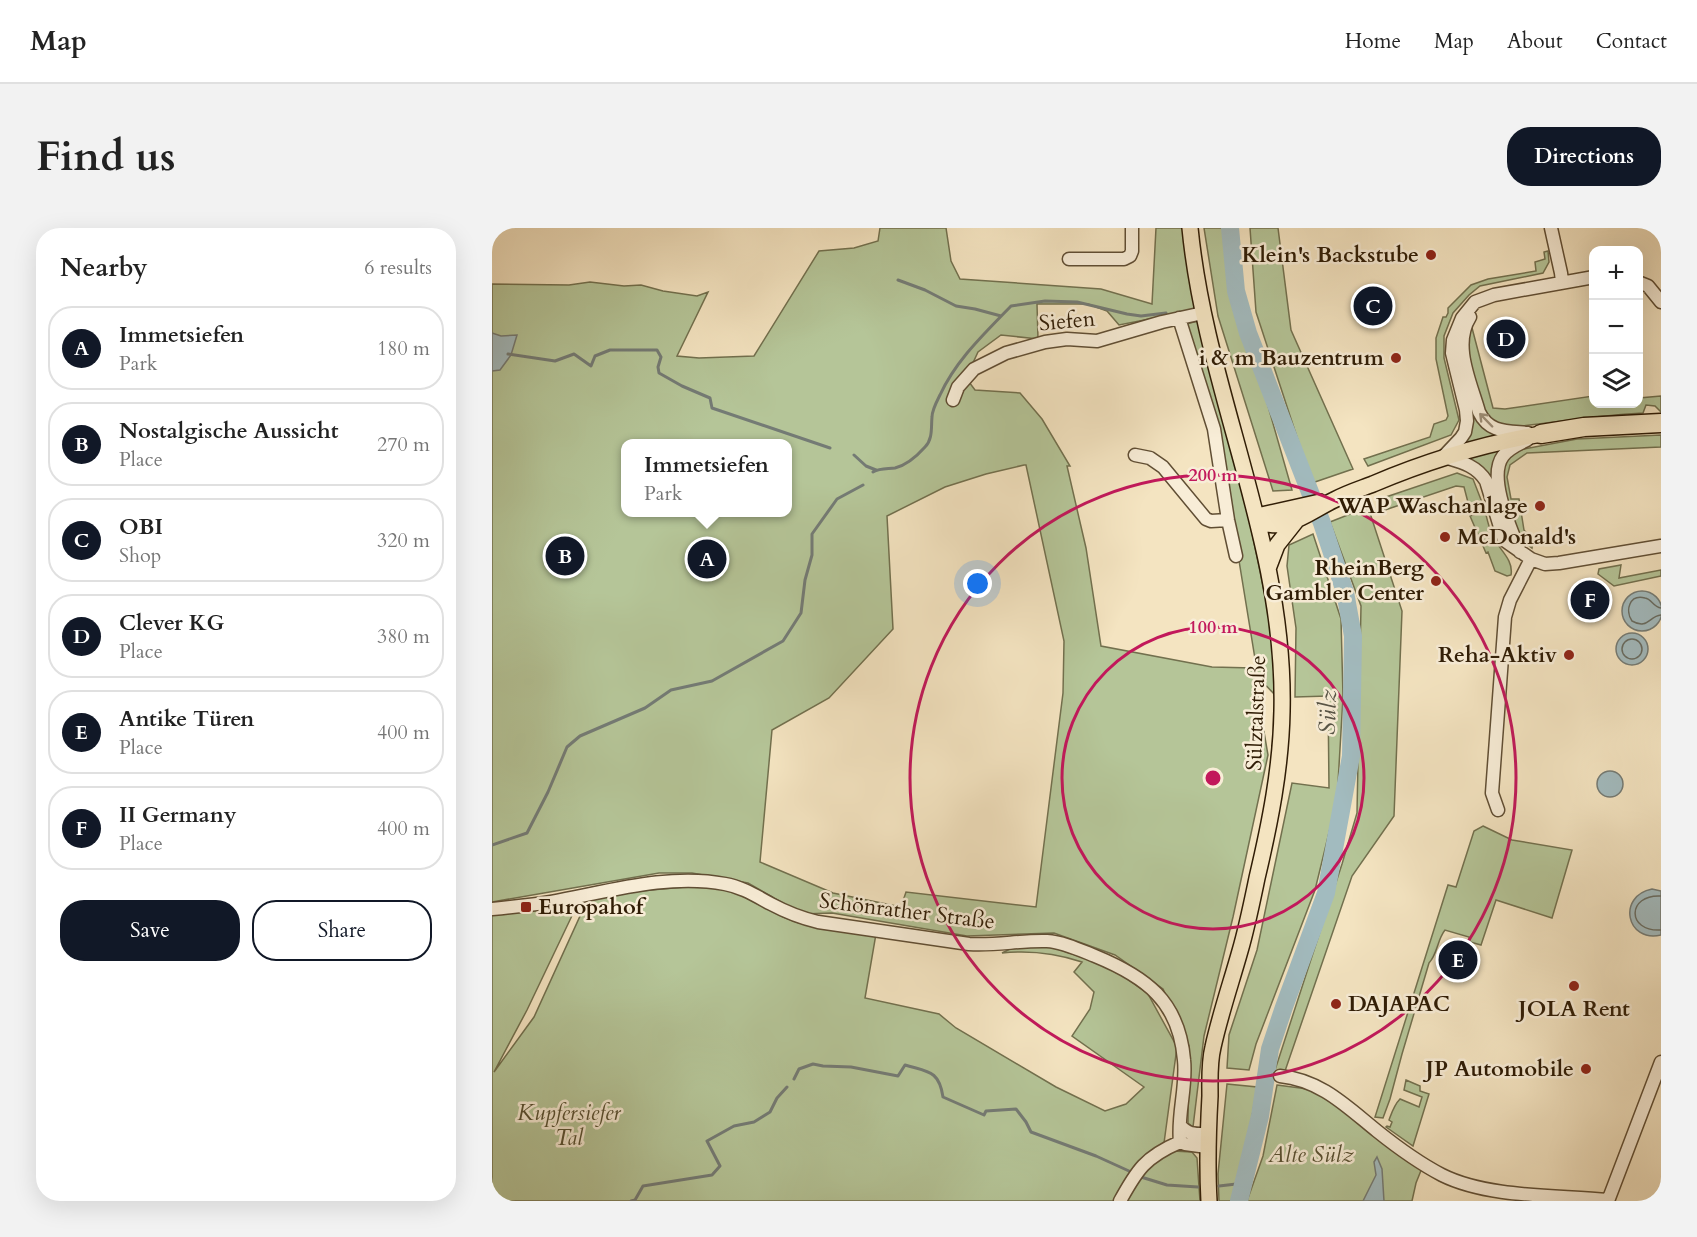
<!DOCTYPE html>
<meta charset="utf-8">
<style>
body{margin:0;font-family:Cardo,serif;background:#f2f2f2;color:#222}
.controls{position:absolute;right:18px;top:18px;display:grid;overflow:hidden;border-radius:12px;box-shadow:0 6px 24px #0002}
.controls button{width:54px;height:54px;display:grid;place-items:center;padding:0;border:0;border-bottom:2px solid #e0e0e0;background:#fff;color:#222;font:30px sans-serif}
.you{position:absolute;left:486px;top:356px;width:21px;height:21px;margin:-15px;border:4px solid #fff;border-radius:50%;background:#1a73e8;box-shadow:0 0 0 9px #1a73e833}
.badge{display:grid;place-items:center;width:39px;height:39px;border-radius:50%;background:#111827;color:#fff;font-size:20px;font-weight:700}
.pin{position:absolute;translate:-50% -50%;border:3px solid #fff;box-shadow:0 2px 6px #0006}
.popup{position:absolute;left:129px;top:211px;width:171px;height:78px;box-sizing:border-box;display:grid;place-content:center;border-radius:12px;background:#fff;filter:drop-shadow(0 2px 4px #0005);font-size:20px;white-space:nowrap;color:#767676}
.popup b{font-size:22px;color:#222}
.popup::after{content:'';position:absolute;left:50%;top:100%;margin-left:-12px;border:12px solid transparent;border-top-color:#fff}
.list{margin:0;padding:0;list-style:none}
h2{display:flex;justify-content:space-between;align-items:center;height:78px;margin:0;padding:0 24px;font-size:26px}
h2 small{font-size:20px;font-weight:400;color:#767676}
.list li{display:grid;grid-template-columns:39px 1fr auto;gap:18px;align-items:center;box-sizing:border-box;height:84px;margin:0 12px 12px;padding:0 12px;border:2px solid #e0e0e0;border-radius:24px}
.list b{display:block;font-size:22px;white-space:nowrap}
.list p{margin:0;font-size:20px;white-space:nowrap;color:#767676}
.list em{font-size:20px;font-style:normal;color:#767676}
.actions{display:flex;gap:12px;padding:18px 24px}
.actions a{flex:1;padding:14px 0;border:2px solid #111827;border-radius:24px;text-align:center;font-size:21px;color:#111827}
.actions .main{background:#111827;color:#fff}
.icon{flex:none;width:33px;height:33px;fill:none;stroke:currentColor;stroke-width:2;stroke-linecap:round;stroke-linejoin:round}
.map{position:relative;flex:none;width:1169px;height:973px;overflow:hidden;border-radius:24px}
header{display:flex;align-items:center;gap:36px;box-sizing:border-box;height:84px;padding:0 30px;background:#fff;border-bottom:2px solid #e0e0e0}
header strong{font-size:28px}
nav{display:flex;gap:33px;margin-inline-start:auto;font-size:21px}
.intro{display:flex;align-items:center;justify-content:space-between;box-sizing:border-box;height:144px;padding:0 36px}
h1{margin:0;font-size:42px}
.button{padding:15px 27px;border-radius:24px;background:#111827;color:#fff;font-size:21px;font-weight:700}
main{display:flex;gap:36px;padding:0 36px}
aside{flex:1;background:#fff;border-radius:24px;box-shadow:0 6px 24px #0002}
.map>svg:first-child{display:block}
.green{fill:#b5c598;stroke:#72704e;stroke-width:1.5;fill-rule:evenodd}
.water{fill:#a2bbbf;stroke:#747b75;stroke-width:1.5}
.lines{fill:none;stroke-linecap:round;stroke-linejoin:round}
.shore{stroke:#686c62;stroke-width:1.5}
.stream{stroke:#747b75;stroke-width:3}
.river{stroke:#a2bbbf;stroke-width:18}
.minor-casing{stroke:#604e34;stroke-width:15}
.major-casing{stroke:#2f1c05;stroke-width:18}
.highway-casing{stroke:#2f1c05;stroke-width:21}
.minor{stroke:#f8edd7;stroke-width:12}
.major{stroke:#f4e4c1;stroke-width:15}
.highway{stroke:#f4e4c1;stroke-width:18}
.oneway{stroke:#9e8f78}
.ring{fill:none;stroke:#c2185b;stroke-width:3}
.poi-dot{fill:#8f2418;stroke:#f8edd7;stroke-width:2}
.labels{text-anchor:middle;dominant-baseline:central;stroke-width:5;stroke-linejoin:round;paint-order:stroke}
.poi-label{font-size:22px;font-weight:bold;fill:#2f1c05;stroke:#f8edd7;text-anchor:end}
.street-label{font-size:22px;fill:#2f1c05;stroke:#f8edd7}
.park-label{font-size:22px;font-style:italic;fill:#574f31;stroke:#f8edd7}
.water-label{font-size:24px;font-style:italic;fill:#575446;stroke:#f8edd7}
.centre{fill:#c2185b;stroke:#f8edd7;stroke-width:3}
.ring-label{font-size:18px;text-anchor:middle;font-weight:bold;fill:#c2185b;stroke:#f8edd7;stroke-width:5;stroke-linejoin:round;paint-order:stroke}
</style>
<header>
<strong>Map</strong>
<nav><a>Home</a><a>Map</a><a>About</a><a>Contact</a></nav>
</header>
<div class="intro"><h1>Find us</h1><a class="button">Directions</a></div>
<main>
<aside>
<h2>Nearby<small>6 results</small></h2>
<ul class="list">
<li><span class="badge">A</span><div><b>Immetsiefen</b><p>Park</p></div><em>180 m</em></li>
<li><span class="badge">B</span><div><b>Nostalgische Aussicht</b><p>Place</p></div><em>270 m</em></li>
<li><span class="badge">C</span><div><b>OBI</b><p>Shop</p></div><em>320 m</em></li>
<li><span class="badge">D</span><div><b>Clever KG</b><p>Place</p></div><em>380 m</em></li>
<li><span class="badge">E</span><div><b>Antike Türen</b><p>Place</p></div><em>400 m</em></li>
<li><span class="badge">F</span><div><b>II Germany</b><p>Place</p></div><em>400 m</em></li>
</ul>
<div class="actions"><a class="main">Save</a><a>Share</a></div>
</aside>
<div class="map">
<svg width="1169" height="973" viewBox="0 0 1169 973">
<rect width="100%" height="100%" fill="#f4e4c1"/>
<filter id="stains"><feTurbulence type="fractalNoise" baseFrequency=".00333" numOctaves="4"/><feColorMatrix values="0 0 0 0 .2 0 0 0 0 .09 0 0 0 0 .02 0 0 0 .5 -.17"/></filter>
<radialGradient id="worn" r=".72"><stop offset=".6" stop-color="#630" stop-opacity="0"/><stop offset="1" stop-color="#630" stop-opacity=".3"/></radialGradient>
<path class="green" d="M388 0H454L459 33 468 51 609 61 660 76 664 0H693L703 81 678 87 627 97 615 83 596 76H545L546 111 509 107 486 124 474 150 483 162 528 165 550 191 578 238H575L594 320 609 418 720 439 761 440 776 527 741 689 712 808 701 899 696 895 697 818 671 761 623 727 562 705 475 708 340 685 310 686 256 655 200 645H167L0 674V56L77 57 98 54 132 58 149 57 171 63 205 68 216 64 185 128 207 130 262 128 327 23 362 20 386 13ZM134 216H296V284H134ZM532 237H534L572 413 571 465 544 679 414 664 409 679 341 665 268 634 280 502 337 470 401 401 395 288 453 259 494 246Z
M712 0H737L758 115 800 262 781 263 726 88Z
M758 0H786L799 102 861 241 820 255 764 84Z
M1056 23 1057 34 1051 45 988 58 977 67 961 85 952 108V130L967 192 959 207 876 238 872 231 938 209 942 196 954 192 956 188 944 131V110L951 89H954L956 85V80L979 57 996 51 1044 43 1043 34 1053 31 1052 24Z
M706 93 747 243 779 396 783 467 766 449 726 204 690 97Z
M979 96 1001 180 1013 181 1101 168 1102 176H1146L1147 170 1169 168V184L1163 178 1154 177 1151 185C1103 187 1057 196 1010 200L994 189 974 126Z
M968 111 984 184 1017 207 970 217 977 209 980 199Z
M1169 207V219L1035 225 1018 237 1015 249 1019 271H1027L1032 302 1041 313 1040 320 1031 313 1023 299 1010 253 1013 235 1022 223 1085 211Z
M1017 219 1005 230 1012 293C1007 278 1001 248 989 238 984 234 977 233 970 231Z
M965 245 981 251 991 277 978 282 972 259 964 258 893 282 888 271Z
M876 279 910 383 902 588 860 648 792 846 783 842 850 636 865 585 869 378 838 294Z
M993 283C995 291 997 300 1000 307 1006 321 1022 331 1019 347L1015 348 1003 343 996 324 994 325 978 288Z
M821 306 849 391 851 469 845 572 823 662 764 816 757 842 735 840 737 807 765 722 800 555 837 560 836 468 803 469 804 400 795 338 797 317Z
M1129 337 1127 350 1169 342V348L1122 358 1106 346 1107 341Z
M991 598 1020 612 1080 622 1060 690 1004 672 989 717 978 714 977 709 953 702C945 712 946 725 937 735L910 826 898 871 891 890 883 889 956 657 964 659 982 603Z
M193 659 228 660 245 665 291 689 307 695 384 706 373 770 447 786 464 800 564 859 613 883 634 876 652 859 580 808 598 781 602 764 582 744 590 734C563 725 539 722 510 725L522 719 554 717 619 739 656 766 685 819 672 915C646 929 637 948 623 973H0V685L87 673 35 782 2 844 42 789 89 686 100 671 137 664Z
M914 852 928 858V863L937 866 921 918 894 899 895 898 898 899 900 894 897 892C900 884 902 877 908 871L927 879 930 869 912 862Z
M735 856 765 859 750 948 741 973H727L726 946Z
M785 857 831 863 930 940 924 955 920 973H755L771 928Z
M680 923 700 924 705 930 708 973H633L659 935Z"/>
<path class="water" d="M0 105 9 108 25 107 19 127 8 142 0 143Z
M1130 383a20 20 0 1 1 40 0a20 20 0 1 1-40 0Z
M1124 421a16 16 0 1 1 32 0a16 16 0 1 1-32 0Z
M1105 556a13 13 0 1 1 26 0a13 13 0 1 1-26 0Z
M1160 661 1169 663V707C1134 715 1125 668 1160 661Z
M885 929 890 941 892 973H871L884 947 882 934Z"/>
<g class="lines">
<path class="shore" d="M1169 380C1161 379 1160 371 1153 370 1137 366 1133 383 1140 393 1156 402 1157 388 1169 387
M1130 421a10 10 0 1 1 20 0a10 10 0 1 1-20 0Z
M1169 668C1135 666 1134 704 1169 702"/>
<path class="stream" d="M406 52 433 62 464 78 483 81 509 88
M16 126 63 133 82 126 99 138 103 128 118 122H165L169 129 166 139 167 145 190 158 218 170 220 180 338 220
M362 227 374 238 384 242
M381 244C388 240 395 241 403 240 415 237 425 228 433 219 441 211 439 199 440 189 440 182 445 173 448 167 464 132 493 105 519 78L553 73 585 74 635 86 649 88 674 85
M0 617 35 605 56 564 75 519 88 508 153 480 179 462 220 453 291 413 309 385 313 352 320 327V306L345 271 371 257
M302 851 307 841 321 836 331 838 359 839 406 848 413 837C436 844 447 842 451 869L492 887 494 883 524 881 534 894 539 904 604 928 637 943
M649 949 675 957 706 959
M727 958 753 955
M139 973 143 972 151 958 220 947 228 938 215 913 242 898 262 894 278 884 285 870 295 859"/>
<path class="river" d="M738 0 744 63 756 105 830 295 853 364 861 408 859 528 834 665 792 779 778 821 768 888 747 973"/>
<g class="minor-casing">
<path id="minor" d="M1059 0 1069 45 1070 54
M577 31H632L638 28 640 23V0
M1146 54 1156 58 1169 74
M978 89C960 117 979 155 987 184 997 205 1015 203 1036 205
M687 90 722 201 736 292 744 328
M461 172 466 159 482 141 514 125 553 114 575 111 605 113 670 94 711 85
M643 227 658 230 671 239 714 291 719 293 736 292
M952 228 969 210 973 204 975 193 974 182 960 125 961 112 970 90 983 74 1002 67 1102 49
M952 229C969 234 984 237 994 253L1012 312 1039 331 1053 336 1067 335 1169 318
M1028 324C1019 301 995 249 1011 228 1017 220 1027 216 1035 212
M1006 582 1000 565 1013 389 1018 372 1039 331
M0 681C20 679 40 677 59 674 115 664 176 645 233 656 250 659 264 668 279 676 294 684 309 690 326 694L477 716C503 718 529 712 555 713 571 714 588 722 603 728 654 749 687 773 692 832 695 859 685 887 688 914
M788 848C829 852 855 879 885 903 905 919 927 935 950 947 996 970 1065 967 1116 972
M688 897C695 907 704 906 716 906
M688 914 693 916 715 919
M628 973C645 942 653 929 688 914
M1116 973 1169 834"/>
</g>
<g class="major-casing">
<path id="major" d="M698 0C714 165 794 314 790 483 789 540 778 595 765 650 760 674 755 699 748 723 739 755 728 787 721 819 717 835 718 852 718 868 716 904 715 938 717 973
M765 288 828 274
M766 293C794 306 818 283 842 272 855 265 868 261 881 256 935 233 991 216 1049 206
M777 338 785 317 804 293"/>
</g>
<g class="highway-casing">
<path id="highway" d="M1049 206 1092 199 1169 195"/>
</g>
<use href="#minor" class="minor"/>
<use href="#major" class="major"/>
<use href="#highway" class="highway"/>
</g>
<defs><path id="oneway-shaft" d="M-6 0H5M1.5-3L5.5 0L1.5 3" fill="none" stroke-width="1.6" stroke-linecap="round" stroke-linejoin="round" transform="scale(1.5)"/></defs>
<use class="oneway" href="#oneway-shaft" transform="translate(994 192) rotate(-134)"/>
<g class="ring">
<circle cx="721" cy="550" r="151"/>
<circle cx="721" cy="550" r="303"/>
</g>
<g class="poi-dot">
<circle cx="939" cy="27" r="6"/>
<circle cx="904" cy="130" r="6"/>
<circle cx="1048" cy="278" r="6"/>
<circle cx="953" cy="309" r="6"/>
<circle cx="944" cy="353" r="6"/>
<circle cx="1077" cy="427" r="6"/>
<rect x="28" y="673" width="12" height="12" rx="3"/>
<circle cx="1082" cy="758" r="6"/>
<circle cx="844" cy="776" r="6"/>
<circle cx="1094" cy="841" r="6"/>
</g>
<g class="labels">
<g class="poi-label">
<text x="927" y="27">Klein's Backstube</text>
<text x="892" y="130">i &amp; m Bauzentrum</text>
<text x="1036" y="278">WAP Waschanlage</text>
<text x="965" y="309" text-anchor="start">McDonald's</text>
<text x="932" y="340">RheinBerg<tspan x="932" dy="25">Gambler Center</tspan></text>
<text x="1065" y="427">Reha-Aktiv</text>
<text x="46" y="679" text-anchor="start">Europahof</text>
<text x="856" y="776" text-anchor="start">DAJAPAC</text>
<text x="1082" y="781" text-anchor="middle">JOLA Rent</text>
<text x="1082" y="841">JP Automobile</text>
</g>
<g class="street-label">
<text transform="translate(575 93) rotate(-5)">Siefen</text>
<text transform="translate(764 485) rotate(-88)">Sülztalstraße</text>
<text transform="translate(415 683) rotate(7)">Schönrather Straße</text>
</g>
<g class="park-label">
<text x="77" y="885">Kupfersiefer<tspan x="77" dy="25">Tal</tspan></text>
<text x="819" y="927">Alte Sülz</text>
</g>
<g class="water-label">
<text transform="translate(836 484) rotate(-89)">Sülz</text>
</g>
</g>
<circle cx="721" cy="550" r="9" class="centre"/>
<g class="ring-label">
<text x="721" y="253">200 m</text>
<text x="721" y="405">100 m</text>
</g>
<rect width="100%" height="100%" filter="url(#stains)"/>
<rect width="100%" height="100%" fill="url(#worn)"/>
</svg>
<div class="controls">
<button>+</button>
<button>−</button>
<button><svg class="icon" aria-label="layers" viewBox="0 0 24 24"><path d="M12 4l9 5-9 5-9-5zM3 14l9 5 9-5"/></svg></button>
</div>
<div class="you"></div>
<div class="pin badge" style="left:215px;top:331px">A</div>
<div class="popup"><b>Immetsiefen</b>Park</div>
<div class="pin badge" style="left:73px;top:328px">B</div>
<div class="pin badge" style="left:881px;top:78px">C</div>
<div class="pin badge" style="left:1014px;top:111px">D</div>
<div class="pin badge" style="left:966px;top:732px">E</div>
<div class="pin badge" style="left:1098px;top:372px">F</div>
</div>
</main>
